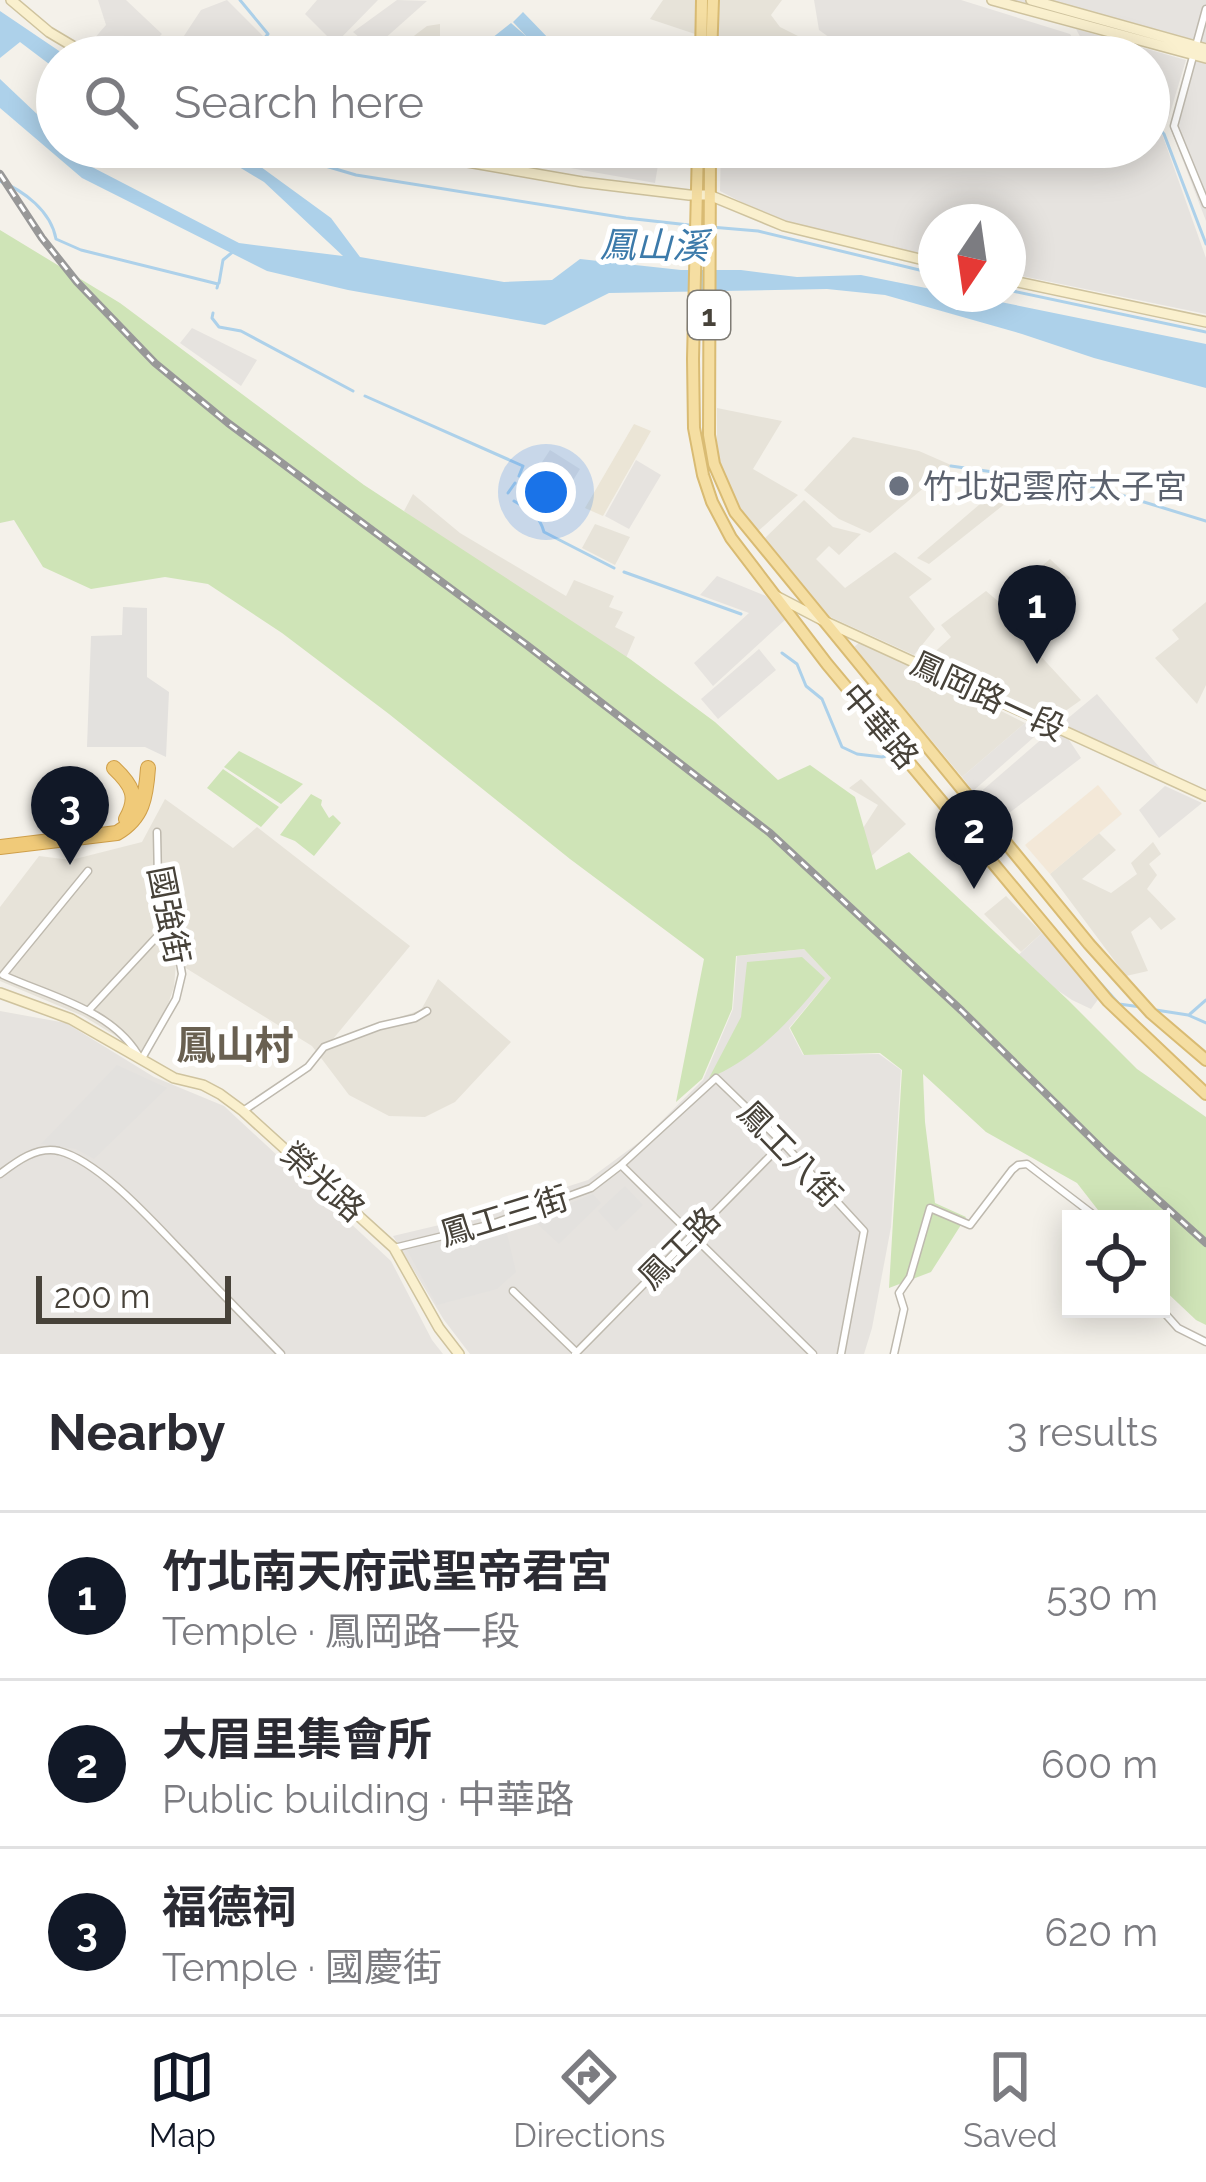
<!DOCTYPE html>
<meta charset="utf-8">
<style>
body{margin:0;font-family:Raleway,"Noto Sans TC",sans-serif;background:#f7f7f7;color:#2b2b33}
.controls{position:absolute;right:36px;bottom:36px;display:grid;overflow:hidden;border-radius:0px;box-shadow:0 6px 30px #0003}
.controls button{width:108px;height:108px;display:grid;place-items:center;padding:0;border:0;border-bottom:3px solid #e1e1e2;background:#fff;color:#2b2b33;font:60px sans-serif}
.compass{position:absolute;left:918px;top:204px;width:108px;height:108px;border-radius:50%;background:#fff;box-shadow:0 6px 30px #0003;rotate:193deg}
.scale{position:absolute;left:36px;bottom:30px;width:195px;box-sizing:border-box;padding-left:12px;border:6px solid #474239;border-top:0;font-size:33px;line-height:42px;white-space:nowrap;color:#474239;-webkit-text-stroke:9px #fff;paint-order:stroke}
.you{position:absolute;left:546px;top:492px;width:42px;height:42px;margin:-30px;border:9px solid #fff;border-radius:50%;background:#1a73e8;box-shadow:0 0 0 18px #1a73e833}
.badge{display:grid;place-items:center;width:78px;height:78px;border-radius:50%;background:#111827;color:#fff;font-size:39px;font-weight:700}
.pin{position:absolute;translate:-50% -99px;filter:drop-shadow(0 3px 6px #0008)}
.pin::after{content:'';position:absolute;top:63px;width:42px;height:36px;background:inherit;clip-path:polygon(0 0,100% 0,50% 100%)}
.list{margin:0;padding:0;list-style:none}
h2{display:flex;justify-content:space-between;align-items:center;height:156px;margin:0;padding:0 48px;font-size:51px}
h2 small{font-size:39px;font-weight:400;color:#7c7c81}
.list li{display:grid;grid-template-columns:78px 1fr auto;gap:36px;align-items:center;box-sizing:border-box;height:168px;padding:0 48px;border-top:3px solid #e1e1e2}
.list b{display:block;font-size:45px;white-space:nowrap}
.list p{margin:0;font-size:39px;white-space:nowrap;color:#7c7c81}
.list em{font-size:39px;font-style:normal;color:#7c7c81}
.icon{flex:none;width:66px;height:66px;fill:none;stroke:currentColor;stroke-width:2;stroke-linecap:round;stroke-linejoin:round}
.map{position:relative;flex:none;width:1206px;height:1354px;overflow:hidden}
.search{position:absolute;background:#fff;box-shadow:0 6px 30px #0003;left:36px;right:36px;top:36px;height:132px;display:flex;align-items:center;gap:30px;box-sizing:border-box;padding:0 42px;border-radius:66px;color:#7c7c81;font-size:45px}
.sheet{height:660px;background:#fff}
nav{display:flex;justify-content:space-around;align-items:center;box-sizing:border-box;height:168px;border-top:3px solid #e1e1e2;background:#fff;font-size:33px;color:#7c7c81}
nav a{display:grid;justify-items:center;gap:6px}
nav .on{color:#111827}
.map>svg:first-child{display:block}
.residential{fill:#e7e3d9}
.commercial{fill:#f3e8d8}
.industrial{fill:#e6e3df}
.education{fill:#ebe5d6}
.green{fill:#cfe4b7}
.parking{fill:#e3e1de}
.water{fill:#add1ea}
.lines{fill:none;stroke-linecap:round;stroke-linejoin:round}
.stream{stroke:#add1ea;stroke-width:3}
.street-casing{stroke:#beb9ae;stroke-width:9}
.secondary-casing{stroke:#cfc39e;stroke-width:12}
.primary-casing{stroke:#d9bb73;stroke-width:14}
.highway-casing{stroke:#cf9f49;stroke-width:16}
.street{stroke:#fff;stroke-width:6}
.secondary{stroke:#faf0ce;stroke-width:9}
.primary{stroke:#f5dea2;stroke-width:10}
.highway{stroke:#f0ca79;stroke-width:14}
.rail-casing{stroke:#989898;stroke-width:8}
.rail{stroke:#fff;stroke-width:3;stroke-dasharray:9;stroke-linecap:butt}
.worship-dot{fill:#6b7280;stroke:#fff;stroke-width:4.5}
.labels{text-anchor:middle;dominant-baseline:central;stroke-width:10;stroke-linejoin:round;paint-order:stroke}
.shield{fill:#fff;stroke:#7e7b74;stroke-width:3}
.shield-label{font-size:30px;font-weight:bold;fill:#474239}
.worship-label{font-size:33px;fill:#5b616d;stroke:#fff;text-anchor:start}
.street-label{font-size:33px;fill:#474239;stroke:#fff}
.water-label{font-size:36px;font-style:italic;fill:#3c7aaa;stroke:#fff}
.quarter-label{font-size:39px;font-weight:bold;fill:#696051;stroke:#fff}
</style>
<div class="map">
<svg width="1206" height="1354" viewBox="0 0 1206 1354">
<rect width="100%" height="100%" fill="#f4f1ea"/>
<path class="residential" d="M663 0H782L771 15 780 27 804 39 823 42 843 57H764L650 19Z
M440 24V57H386L427 26Z
M717 408 782 421 753 469 798 495 755 534 729 493 717 455Z
M853 437 919 451 951 465 870 533 839 519 804 490Z
M1015 474 1035 480 929 564 917 558Z
M413 494 460 533 566 596 574 580 614 596 609 607 623 612 615 627 635 637 626 658 450 546 404 511Z
M804 500 833 527 861 534 839 555 829 546 816 559 845 588 895 552 932 579 909 597 935 629 914 655 826 615 763 540Z
M595 524 630 537 615 565 582 548Z
M1050 559 1070 578 1013 626 1081 700 1054 719 926 660 951 637 941 625 986 591 999 602Z
M1206 602V685L1197 704 1155 658 1179 639 1172 630Z
M861 641 1025 723 962 777 854 647Z
M861 779 906 824 864 863 856 839 878 805 849 788Z
M165 799 233 848 257 827 410 946 333 1039 421 1010 438 979 511 1042 455 1102 425 1117 389 1116 349 1095 312 1046 176 962 174 987 167 1007 141 1051 83 1016 0 981V907L39 856 71 860 142 842Z
M1099 833 1116 850 1082 879 1111 893 1137 874 1131 863 1153 842 1161 854 1149 864 1157 875 1147 889 1176 919 1161 930 1150 917 1131 932 1148 971 1126 976 1050 874Z
M1006 896 1042 933 1021 952 984 914Z"/>
<path class="commercial" d="M1098 785 1122 814 1050 874 1025 845Z"/>
<path class="industrial" d="M98 0H126L162 34 139 57H107L86 48 106 25Z
M227 0 263 36 244 57H190L178 45 201 10Z
M317 0H378L335 44 305 14Z
M397 0 427 1 373 49 353 32Z
M814 0H961L1070 34 1086 57H851V53L819 30Z
M1010 0H1206V221L1170 127 1190 51Z
M1076 29 1186 60 1167 123 1149 113V57H1091Z
M1149 120 1162 134 1206 258V314L1008 273V222H936V257L782 223 720 191 721 147H1149Z
M452 147H661L655 183Z
M192 328 257 360 241 386 180 343Z
M550 450 580 469 562 498 529 482Z
M636 460 661 475 629 529 605 516Z
M717 576 766 596 785 620 713 686 694 663 749 613 700 595Z
M759 649 776 670 718 719 701 699Z
M1097 694 1160 768 1061 724Z
M1025 723 1042 730 973 791 962 777Z
M1051 731 1067 737 1081 758 1000 820 977 795Z
M1165 786 1202 803 1159 838 1139 810Z
M1042 933 1099 998 1091 1009 1072 1000 1013 960Z
M804 949 831 978 789 1028 803 1055 879 1054 901 1070 891 1227 872 1328 864 1354H470L444 1320 393 1236 473 1217 588 1180 642 1140 703 1080 733 1009 737 956Z
M0 1011 66 1023 154 1077 224 1106 391 1261 432 1340 443 1354H0Z"/>
<path class="education" d="M634 424 651 431 603 516 585 508Z"/>
<path class="green" d="M0 230 120 303 364 485 630 659 715 722 778 780 810 765 855 797 876 870 909 852 1068 1000 1137 1069 1206 1117V1325L1196 1320 1161 1287V1219H1105L1077 1183 986 1132 923 1074 925 1122 935 1203 966 1217 931 1272 889 1288 902 1070 880 1053 804 1055 790 1028 831 978 804 949 736 956 732 1009 702 1079 676 1102 704 959 570 859 389 714 282 633 208 584 165 577 91 589 43 567 14 520 0 523Z
M239 751 303 784 281 804 224 767Z
M223 769 279 807 261 827 207 788Z
M311 794 322 800 321 805 329 818 333 815 341 823 314 856 295 841 280 835Z
M802 957 825 978C793 1017 757 1059 709 1078L741 1017 747 962Z"/>
<path class="parking" d="M123 607 147 608V677L169 692 166 757 145 747H87L91 636 122 635Z
M117 1065 167 1088 94 1159 76 1149 41 1144Z
M625 1186 643 1205 616 1231 598 1211Z
M593 1194 601 1203 559 1244 532 1219Z
M505 1225 516 1272 497 1289 437 1305 407 1250Z"/>
<path class="water" d="M0 11 68 57H57V70L20 42 0 58Z
M523 12 552 42 536 57H515L492 38 511 23 527 37 513 22Z
M0 79 57 133V147H71L92 167 239 243 343 256 264 182 206 147H225L261 167 331 218 360 257 504 282 552 280 580 259 681 270H741L797 277 861 275 936 290V294L971 296 1206 344V388L1094 358 1022 334 885 295 827 289 609 293 545 325 348 290 267 271 82 178 0 108Z"/>
<g class="lines">
<path class="stream" d="M240 0 268 34 249 57
M1077 39 1086 57
M1149 118 1164 134 1206 244
M261 147 356 175 626 218 689 225
M0 181C24 191 51 211 56 239L81 250 218 284 217 288
M699 226 758 231 936 274
M219 283 223 260 235 250
M1008 290 1206 332
M213 313 212 318 219 327 241 331 353 391
M365 396 523 466 519 476
M951 466 1021 476
M1033 478 1095 487 1206 521
M508 493 515 483
M514 501C530 510 539 514 544 532L614 568
M624 572 741 614
M782 653 797 664 806 686 822 699 842 747 857 754 882 757 893 754
M902 752 906 751 978 837
M1092 974 1119 1004 1141 1007
M1156 1010 1188 1015 1206 1023
M1190 1014 1206 1000"/>
<g class="street-casing">
<path id="street" d="M1206 9 1174 126 1206 204
M88 871 3 975C51 997 115 1010 141 1060L176 999 182 974 174 930 158 881 157 832
M88 1011 164 929
M243 1111 308 1067 324 1047 380 1026 415 1018 427 1011
M621 1165 813 1354
M0 1174C17 1161 37 1146 59 1151 102 1162 158 1228 189 1259 219 1291 250 1322 281 1354
M394 1248 492 1224 591 1188 621 1165 716 1078 783 1143 864 1231 841 1354
M513 1291 575 1351
M1161 1309 1178 1328 1206 1342
M575 1354 783 1143
M894 1354 904 1309 899 1293 910 1277 930 1208 970 1225 1012 1170 1018 1165 1027 1164 1099 1219"/>
</g>
<g class="secondary-casing">
<path id="secondary" d="M11 0 49 32 91 57
M992 0 1206 58
M1031 0 1206 49
M381 147 582 182 689 195H709L784 226 936 263
M1008 280 1206 322
M776 596 824 621 1206 796
M0 993 71 1019 174 1078 203 1085 220 1094 243 1111 394 1248 439 1328 459 1354"/>
</g>
<g class="primary-casing">
<path id="primary" d="M701 57 702 0
M711 57 713 0
M698 147 693 359 694 428 703 475 712 502 731 538 827 664 1108 1001 1206 1094
M710 147 709 435 714 464 735 512 1089 944 1151 1013 1206 1060"/>
</g>
<g class="highway-casing">
<path id="highway" d="M114 768C132 785 139 797 126 819
M0 847 117 833C143 818 146 797 148 768"/>
</g>
<use href="#street" class="street"/>
<use href="#secondary" class="secondary"/>
<use href="#primary" class="primary"/>
<use href="#highway" class="highway"/>
<g class="rail-casing">
<path id="rail" d="M0 174 42 238 77 282 155 363 228 423 528 646 770 833 962 1011 1106 1153 1206 1243"/>
</g>
<use href="#rail" class="rail"/>
</g>
<circle class="worship-dot" cx="899" cy="486" r="12"/>
<g class="labels">
<rect class="shield" x="688" y="291" width="42" height="48" rx="9"/>
<g class="shield-label">
<text x="709" y="315">1</text>
</g>
<g class="worship-label">
<text x="923" y="486">竹北妃雲府太子宮</text>
</g>
<g class="street-label">
<text transform="translate(988 696) rotate(25)">鳳岡路一段</text>
<text transform="translate(880 726) rotate(50)">中華路</text>
<text transform="translate(169 915) rotate(79)">國強街</text>
<text transform="translate(790 1154) rotate(46)">鳳工八街</text>
<text transform="translate(323 1182) rotate(42)">榮光路</text>
<text transform="translate(504 1216) rotate(-17)">鳳工三街</text>
<text transform="translate(679 1248) rotate(-45)">鳳工路</text>
</g>
<g class="water-label">
<text transform="translate(654 245) rotate(1)">鳳山溪</text>
</g>
<g class="quarter-label">
<text x="235" y="1045">鳳山村</text>
</g>
</g>
</svg>
<div class="controls">
<button><svg class="icon" aria-label="locate" viewBox="0 0 24 24"><circle cx="12" cy="12" r="6"/><path d="M12 2v4M12 18v4M2 12h4M18 12h4"/></svg></button>
</div>
<svg class="compass" viewBox="-18 -18 36 36"><path d="M0-13l5 13h-10z" fill="#e53935"/><path d="M0 13l5-13h-10z" fill="#7c7c81"/></svg>
<div class="scale">200 m</div>
<div class="you"></div>
<div class="pin badge" style="left:1037px;top:664px">1</div>
<div class="pin badge" style="left:974px;top:889px">2</div>
<div class="pin badge" style="left:70px;top:865px">3</div>
<div class="search"><svg class="icon" aria-label="search" viewBox="0 0 24 24"><circle cx="10" cy="10" r="6"/><path d="M15 15l6 6"/></svg>Search here</div>
</div>
<section class="sheet">
<h2>Nearby<small>3 results</small></h2>
<ul class="list">
<li><span class="badge">1</span><div><b>竹北南天府武聖帝君宮</b><p>Temple · 鳳岡路一段</p></div><em>530 m</em></li>
<li><span class="badge">2</span><div><b>大眉里集會所</b><p>Public building · 中華路</p></div><em>600 m</em></li>
<li><span class="badge">3</span><div><b>福德祠</b><p>Temple · 國慶街</p></div><em>620 m</em></li>
</ul>
</section>
<nav>
<a class="on"><svg class="icon" aria-label="map" viewBox="0 0 24 24"><path d="M3 6l6-2 6 2 6-2v14l-6 2-6-2-6 2zM9 4v14M15 6v14"/></svg>Map</a>
<a><svg class="icon" aria-label="directions" viewBox="0 0 24 24"><path d="M12 3l9 9-9 9-9-9zM9 14v-3h6M13 9l2 2-2 2"/></svg>Directions</a>
<a><svg class="icon" aria-label="saved" viewBox="0 0 24 24"><path d="M7 4h10v16l-5-4-5 4z"/></svg>Saved</a>
</nav>
